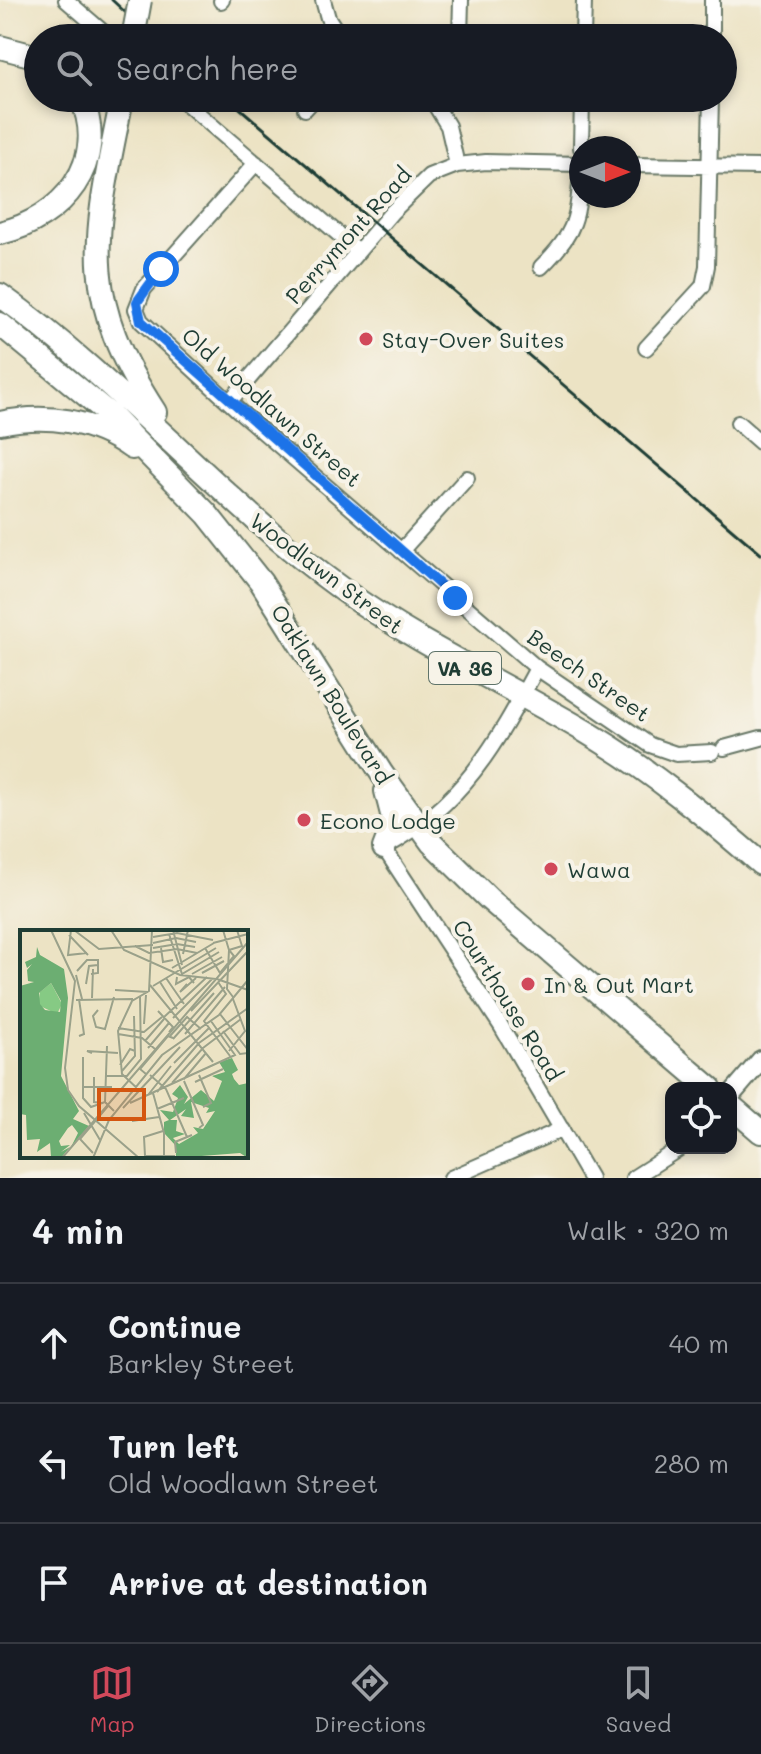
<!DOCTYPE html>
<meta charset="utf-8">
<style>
body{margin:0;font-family:Mali,sans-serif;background:#242831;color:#f1f3f6}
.controls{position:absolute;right:24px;bottom:24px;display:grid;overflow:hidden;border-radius:16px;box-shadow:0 4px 12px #0003}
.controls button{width:72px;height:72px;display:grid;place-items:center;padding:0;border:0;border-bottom:2px solid #363941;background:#171b24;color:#f1f3f6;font:40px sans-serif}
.compass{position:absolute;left:569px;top:136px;width:72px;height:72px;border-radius:50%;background:#171b24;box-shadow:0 4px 12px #0003;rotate:90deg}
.stop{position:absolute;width:24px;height:24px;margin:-18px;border:6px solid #1a73e8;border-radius:50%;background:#fff}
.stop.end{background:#1a73e8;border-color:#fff;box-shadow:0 2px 8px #0008}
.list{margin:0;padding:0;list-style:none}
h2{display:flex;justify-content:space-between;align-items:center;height:104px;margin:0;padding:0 32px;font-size:34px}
h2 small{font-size:26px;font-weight:400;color:#9ea1a6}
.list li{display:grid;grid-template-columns:52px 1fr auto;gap:24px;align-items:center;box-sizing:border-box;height:120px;padding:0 32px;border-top:2px solid #363941}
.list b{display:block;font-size:30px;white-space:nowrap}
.list p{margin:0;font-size:26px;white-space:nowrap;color:#9ea1a6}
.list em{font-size:26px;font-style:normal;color:#9ea1a6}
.icon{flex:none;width:44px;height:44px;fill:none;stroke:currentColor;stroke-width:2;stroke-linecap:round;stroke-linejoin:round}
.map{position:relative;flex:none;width:761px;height:1178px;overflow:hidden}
.search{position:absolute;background:#171b24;box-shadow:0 4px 12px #0003;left:24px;right:24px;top:24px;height:88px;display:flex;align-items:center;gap:20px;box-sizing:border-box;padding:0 28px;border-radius:44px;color:#9ea1a6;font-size:30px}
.sheet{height:464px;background:#171b24}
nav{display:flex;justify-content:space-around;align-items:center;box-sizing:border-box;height:112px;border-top:2px solid #363941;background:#171b24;font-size:22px;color:#9ea1a6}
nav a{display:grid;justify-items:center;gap:4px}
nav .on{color:#d1495b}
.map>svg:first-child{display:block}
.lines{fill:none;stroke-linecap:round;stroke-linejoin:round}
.minor-casing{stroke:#677766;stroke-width:18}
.major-casing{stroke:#677766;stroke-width:22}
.highway-casing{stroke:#677766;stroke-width:26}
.minor{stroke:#fff;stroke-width:14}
.major{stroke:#fff;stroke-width:18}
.highway{stroke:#fff;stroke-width:22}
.rail{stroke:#1f3d34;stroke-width:3}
.highway-bridge-casing{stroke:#677766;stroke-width:26;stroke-linecap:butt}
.highway-bridge{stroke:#fff;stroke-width:22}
.route{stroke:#1a73e8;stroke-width:10}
.poi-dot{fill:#d1495b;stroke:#f7f3e8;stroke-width:3}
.labels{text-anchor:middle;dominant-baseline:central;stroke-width:8;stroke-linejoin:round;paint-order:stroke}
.shield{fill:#f7f3e8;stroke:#60746a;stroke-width:2}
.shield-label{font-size:20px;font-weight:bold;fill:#1f3d34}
.street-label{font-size:22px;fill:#1f3d34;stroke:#f7f3e8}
.poi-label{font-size:22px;fill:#1f3d34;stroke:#f7f3e8;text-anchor:start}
.inset-road{fill:none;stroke:#9aa18a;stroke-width:2}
.view{fill:#d45610;fill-opacity:0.15;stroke:#d45610;stroke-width:4}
.inset-edge{fill:none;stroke:#1f3d34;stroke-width:4}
</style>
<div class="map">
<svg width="761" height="1178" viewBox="0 0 761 1178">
<rect width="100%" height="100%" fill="#f7f3e8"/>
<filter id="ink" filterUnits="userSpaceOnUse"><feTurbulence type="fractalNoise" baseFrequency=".0125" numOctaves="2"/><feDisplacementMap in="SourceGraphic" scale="16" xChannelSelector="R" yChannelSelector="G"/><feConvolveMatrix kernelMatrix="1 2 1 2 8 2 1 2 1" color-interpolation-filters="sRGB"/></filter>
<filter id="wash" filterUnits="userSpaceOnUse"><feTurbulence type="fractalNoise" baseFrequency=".006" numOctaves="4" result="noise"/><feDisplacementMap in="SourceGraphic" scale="32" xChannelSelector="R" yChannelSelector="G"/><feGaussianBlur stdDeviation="1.8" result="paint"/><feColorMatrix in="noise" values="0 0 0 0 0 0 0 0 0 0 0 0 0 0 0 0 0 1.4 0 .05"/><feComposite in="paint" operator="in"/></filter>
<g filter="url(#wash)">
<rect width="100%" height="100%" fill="#ece3c4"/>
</g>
<g filter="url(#ink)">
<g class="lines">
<g class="minor-casing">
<path id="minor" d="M66 0 110 38
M323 0 328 18 341 38
M221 1 222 0
M460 38 461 0
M583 38 584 0
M712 38V0
M180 98 358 251
M431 98 448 126 457 165
M305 109 315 98
M581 148 582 98
M256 163 144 289 136 309 141 321 239 411 537 668 650 745 676 754 712 752
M629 165 761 167
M541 267C577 232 578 217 581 168
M646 348 703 286 707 266 711 98
M229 402 392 212 429 176 457 165 486 162 581 164
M738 423 761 443
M401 551 467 478
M537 668C495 746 463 804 384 848L501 1026 590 1178
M724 748 761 738
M451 1178 562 1129
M633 1178 680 1148"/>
</g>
<g class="major-casing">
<path id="major" d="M731 1095 761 1060"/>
</g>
<g class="highway-casing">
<path id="highway" d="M0 47 38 57
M122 98C96 233 75 289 155 412
M0 233C62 219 110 162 81 98
M0 295C123 383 220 501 343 590 422 647 510 686 593 736 654 773 708 818 761 864
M0 324 109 414 207 514 261 582 382 774 432 843 489 899 710 1088
M0 423C46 413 93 420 132 448
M384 848 394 822 386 791
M731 1106 761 1132"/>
</g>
<use href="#minor" class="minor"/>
<use href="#major" class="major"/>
<use href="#highway" class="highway"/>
<path class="rail" d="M112 0 153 38
M228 98 761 554"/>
<g class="highway-bridge-casing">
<path id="highway-bridge" d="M133 38 140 0"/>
</g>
<use href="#highway-bridge" class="highway-bridge"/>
</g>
</g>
<g class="lines" filter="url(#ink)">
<path class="route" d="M161 269 137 302 141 321 455 598"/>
</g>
<g class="poi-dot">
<circle cx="366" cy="339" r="8"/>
<circle cx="304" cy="820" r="8"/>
<circle cx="551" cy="869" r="8"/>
<circle cx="528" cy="984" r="8"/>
</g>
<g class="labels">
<rect class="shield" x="429" y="652" width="72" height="32" rx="6"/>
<g class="shield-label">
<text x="465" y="668">VA 36</text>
</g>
<g class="street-label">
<text transform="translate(348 235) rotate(-48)">Perrymont Road</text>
<text transform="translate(272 407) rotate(41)">Old Woodlawn Street</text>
<text transform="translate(327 573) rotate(37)">Woodlawn Street</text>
<text transform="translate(589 675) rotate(35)">Beech Street</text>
<text transform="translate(332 694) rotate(58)">Oaklawn Boulevard</text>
<text transform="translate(508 1000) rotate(58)">Courthouse Road</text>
</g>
<g class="poi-label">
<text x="382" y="339">Stay-Over Suites</text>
<text x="320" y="820">Econo Lodge</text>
<text x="567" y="869">Wawa</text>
<text x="544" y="984">In &amp; Out Mart</text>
</g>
</g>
<g transform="translate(20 930)">
<rect width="228" height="228" fill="#ece3c4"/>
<path d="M31 53 42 74 37 84 18 75 20 62Z" fill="#86ca84"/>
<path d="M17 17 20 25 44 39 48 68 41 146 59 181 53 189 69 196 51 217 58 203 52 195 48 198 39 211 41 216 50 215 41 222 50 217 41 228 31 227 30 213 17 222 20 209 7 210 6 185 0 184V56L14 52 8 51 7 40 12 34 7 38 5 32 16 27ZM31 53 41 71 40 82 25 80 20 74 19 63ZM212 128 218 140 212 144 214 149 219 155 228 153V228L220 223 156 228V216L144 203V192L149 190 140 180 153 182 158 168 152 164 160 155 168 167 164 174 181 160 194 171 202 151 192 146 205 142 199 132ZM171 172 189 178 186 183 195 181 183 199 173 197 178 203 159 214 153 208 165 204 156 201 157 190H150L166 179 161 186 174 188Z" fill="#6cae72" fill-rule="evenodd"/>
<path class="inset-road" d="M31 0 55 51 45 138 48 160 59 176 119 228M51 0 48 25 67 23M54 0 79 19 133 15M91 0 104 20 160 45 196 49M153 0 162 35M203 0 209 20 207 59 213 67M149 4 162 44 199 22M49 5 68 25M133 7 157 3 193 10M133 13 156 8 176 12M193 13 228 4M115 16 129 23 157 19 177 23M133 18 157 14 175 17M141 18 143 32 153 30M185 18 200 43 214 26 209 20M209 20 222 16 217 0M163 24 168 0M152 38 194 13M57 41 67 30H78V43L71 44M182 43 204 31M172 44 202 27M56 45 62 69M157 47 156 54 169 47 174 53M146 48 164 74M197 49 228 60M140 52 157 79M198 52 206 64 184 91 210 126M66 54 69 36 78 35M167 54 160 62 176 48M130 55 193 132M133 56 196 18M95 60 128 62M72 68 73 39M59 69 64 104 59 106M56 70 113 69M78 80 73 86 76 97 85 99 94 67M138 81 153 97 149 102M171 81 228 21M200 84 228 120M143 88 187 47M153 88 192 49M124 94 126 65M98 98 124 102 142 87M203 101 220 124 228 123M98 104 122 108 135 119M165 104 205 57M150 106 167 87 181 99M153 109 194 63M125 111 144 89M87 116 85 172 94 181M128 118 149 93M209 121 225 101 213 69M72 123 67 121 98 123M63 127V168L71 177 85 172M154 133 189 98M100 135 110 119 115 121M102 141 115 126 114 86M126 144 120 139 148 106 153 108M130 145 146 159 167 207M179 145 191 173 183 177M85 146H107L121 129 120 67M74 147V172L82 173M164 149 186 123M164 151 183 195 179 198M175 152 203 139M152 153 183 118 221 89M62 157H92M120 161 102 144 98 101 112 71 129 61 132 0M137 162 179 113 228 78M133 163 144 203V228M128 165 151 136M110 173 215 125 191 91M103 178 160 117M137 179 164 168M64 183 80 210M112 191 139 187M73 223 60 209 88 176M156 223 155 212 172 205M124 226H155M125 226 124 207 143 201M42 228 228 12M73 228 89 190 142 125 199 85 228 50"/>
<path class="view" d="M79 160H124V189H79Z"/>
<rect width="228" height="228" class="inset-edge"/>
</g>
</svg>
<div class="controls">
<button><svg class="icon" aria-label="locate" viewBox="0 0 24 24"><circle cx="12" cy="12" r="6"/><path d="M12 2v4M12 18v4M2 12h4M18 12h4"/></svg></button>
</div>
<svg class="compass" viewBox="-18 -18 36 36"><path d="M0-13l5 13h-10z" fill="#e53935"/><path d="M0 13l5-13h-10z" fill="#9ea1a6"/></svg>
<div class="stop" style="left:161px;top:269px"></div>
<div class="stop end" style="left:455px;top:598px"></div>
<div class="search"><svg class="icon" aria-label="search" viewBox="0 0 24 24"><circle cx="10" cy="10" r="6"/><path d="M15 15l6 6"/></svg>Search here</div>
</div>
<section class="sheet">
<h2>4 min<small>Walk · 320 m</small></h2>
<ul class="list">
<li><svg class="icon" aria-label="ahead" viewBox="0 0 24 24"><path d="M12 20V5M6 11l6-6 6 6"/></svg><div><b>Continue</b><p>Barkley Street</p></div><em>40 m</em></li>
<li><svg class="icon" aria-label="left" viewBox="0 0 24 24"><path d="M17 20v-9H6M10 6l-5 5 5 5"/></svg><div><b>Turn left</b><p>Old Woodlawn Street</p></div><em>280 m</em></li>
<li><svg class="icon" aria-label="arrive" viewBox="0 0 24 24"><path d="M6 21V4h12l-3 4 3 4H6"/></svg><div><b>Arrive at destination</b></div></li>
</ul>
</section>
<nav>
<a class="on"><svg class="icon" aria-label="map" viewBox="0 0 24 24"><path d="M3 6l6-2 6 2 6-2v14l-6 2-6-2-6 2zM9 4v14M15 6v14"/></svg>Map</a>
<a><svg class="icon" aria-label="directions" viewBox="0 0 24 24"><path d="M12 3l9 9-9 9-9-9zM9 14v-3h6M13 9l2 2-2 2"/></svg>Directions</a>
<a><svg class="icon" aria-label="saved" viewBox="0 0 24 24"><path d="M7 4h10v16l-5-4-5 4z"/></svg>Saved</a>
</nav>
